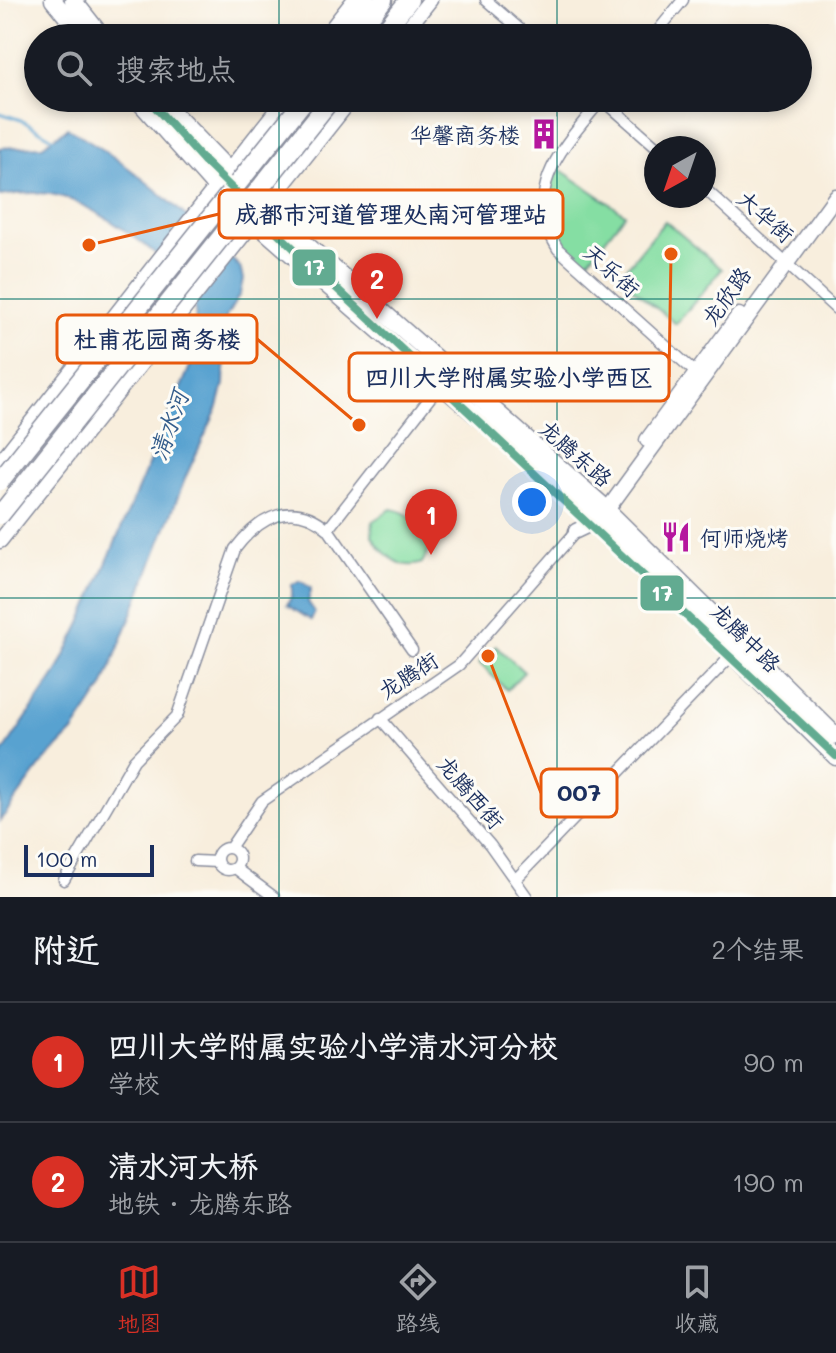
<!DOCTYPE html>
<html lang="zh">
<meta charset="utf-8">
<style>
body{margin:0;font-family:Mali,"LXGW WenKai TC",sans-serif;background:#242831;color:#f1f3f6}
.compass{position:absolute;left:644px;top:136px;width:72px;height:72px;border-radius:50%;background:#171b24;box-shadow:0 4px 12px #0003;rotate:220deg}
.scale{position:absolute;left:24px;bottom:20px;width:130px;box-sizing:border-box;padding-left:8px;border:4px solid #1b2f5e;border-top:0;font-size:22px;line-height:28px;white-space:nowrap;color:#1b2f5e;-webkit-text-stroke:6px #fdfcf7;paint-order:stroke}
.you{position:absolute;left:532px;top:502px;width:28px;height:28px;margin:-20px;border:6px solid #fff;border-radius:50%;background:#1a73e8;box-shadow:0 0 0 12px #1a73e833}
.badge{display:grid;place-items:center;width:52px;height:52px;border-radius:50%;background:#d93025;color:#fff;font-size:26px;font-weight:700}
.pin{position:absolute;translate:-50% -66px;filter:drop-shadow(0 2px 4px #0008)}
.pin::after{content:'';position:absolute;top:42px;width:28px;height:24px;background:inherit;clip-path:polygon(0 0,100% 0,50% 100%)}
.list{margin:0;padding:0;list-style:none}
h2{display:flex;justify-content:space-between;align-items:center;height:104px;margin:0;padding:0 32px;font-size:34px}
h2 small{font-size:26px;font-weight:400;color:#9ea1a6}
.list li{display:grid;grid-template-columns:52px 1fr auto;gap:24px;align-items:center;box-sizing:border-box;height:120px;padding:0 32px;border-top:2px solid #363941}
.list b{display:block;font-size:30px;white-space:nowrap}
.list p{margin:0;font-size:26px;white-space:nowrap;color:#9ea1a6}
.list em{font-size:26px;font-style:normal;color:#9ea1a6}
.icon{flex:none;width:44px;height:44px;fill:none;stroke:currentColor;stroke-width:2;stroke-linecap:round;stroke-linejoin:round}
.map{position:relative;flex:none;width:836px;height:897px;overflow:hidden}
.search{position:absolute;background:#171b24;box-shadow:0 4px 12px #0003;left:24px;right:24px;top:24px;height:88px;display:flex;align-items:center;gap:20px;box-sizing:border-box;padding:0 28px;border-radius:44px;color:#9ea1a6;font-size:30px}
.sheet{height:344px;background:#171b24}
nav{display:flex;justify-content:space-around;align-items:center;box-sizing:border-box;height:112px;border-top:2px solid #363941;background:#171b24;font-size:22px;color:#9ea1a6}
nav a{display:grid;justify-items:center;gap:4px}
nav .on{color:#d93025}
.map>svg:first-child{display:block}
.green{fill:#85dea3;stroke:#508680;stroke-width:2}
.water{fill:#59a2d0;stroke:#3a6897;stroke-width:2}
.lines{fill:none;stroke-linecap:round;stroke-linejoin:round}
.stream{stroke:#59a2d0;stroke-width:3}
.street-casing{stroke:#8a8e9e;stroke-width:13}
.secondary-casing{stroke:#8a8e9e;stroke-width:17}
.primary-casing{stroke:#8a8e9e;stroke-width:19}
.highway-casing{stroke:#8a8e9e;stroke-width:21}
.street{stroke:#fff;stroke-width:10}
.secondary{stroke:#fff;stroke-width:14}
.primary{stroke:#fff;stroke-width:16}
.highway{stroke:#fff;stroke-width:18}
.highway-bridge-casing{stroke:#8a8e9e;stroke-width:21;stroke-linecap:butt}
.highway-bridge{stroke:#fff;stroke-width:18}
.metro-1-casing{stroke:#fdfcf7;stroke-width:14}
.metro-1{stroke:#62ab91;stroke-width:8}
.grid{fill:none;stroke:#0f766e;stroke-width:2;stroke-opacity:0.55}
.labels{text-anchor:middle;dominant-baseline:central;stroke-width:6;stroke-linejoin:round;paint-order:stroke}
.poi-label{font-size:22px;fill:#1b2f5e;stroke:#fdfcf7;text-anchor:end}
.street-label{font-size:22px;fill:#1b2f5e;stroke:#fdfcf7}
.water-label{font-size:24px;font-style:italic;fill:#345d8c;stroke:#fdfcf7}
.leader{fill:none;stroke:#e8590c;stroke-width:3}
.callout-dot{fill:#e8590c;stroke:#fdfcf7;stroke-width:3}
.callout{fill:#fdfcf7;stroke:#e8590c;stroke-width:3}
.callout-label{font-size:24px;text-anchor:middle;font-weight:bold;fill:#1b2f5e}
.line-badge{stroke:#fdfcf7;stroke-width:3}
.badge-label{font-size:22px;text-anchor:middle;font-weight:bold;fill:#fff}
</style>
<div class="map">
<svg width="836" height="897" viewBox="0 0 836 897">
<rect width="100%" height="100%" fill="#fdfcf7"/>
<filter id="ink" filterUnits="userSpaceOnUse"><feTurbulence type="fractalNoise" baseFrequency=".0125" numOctaves="2"/><feDisplacementMap in="SourceGraphic" scale="16" xChannelSelector="R" yChannelSelector="G"/><feConvolveMatrix kernelMatrix="1 2 1 2 8 2 1 2 1" color-interpolation-filters="sRGB"/></filter>
<filter id="wash" filterUnits="userSpaceOnUse"><feTurbulence type="fractalNoise" baseFrequency=".006" numOctaves="4" result="noise"/><feDisplacementMap in="SourceGraphic" scale="32" xChannelSelector="R" yChannelSelector="G"/><feGaussianBlur stdDeviation="1.8" result="paint"/><feColorMatrix in="noise" values="0 0 0 0 0 0 0 0 0 0 0 0 0 0 0 0 0 1.4 0 .05"/><feComposite in="paint" operator="in"/></filter>
<g filter="url(#wash)">
<rect width="100%" height="100%" fill="#f8eedd"/>
<path class="green" d="M558 168 625 214 585 265C551 236 534 211 558 168Z
M665 221 722 269 676 324 619 277Z
M391 509C409 511 428 529 431 547L422 563C401 572 382 553 372 536L373 521Z
M496 646 524 672 507 690 479 663Z"/>
<path class="water" d="M68 128C134 165 187 216 240 267L243 279 240 294 226 317 224 384 218 407 187 474 103 687 73 732 44 761 0 821V757L57 672 81 623 191 364C194 343 199 317 192 297 179 262 91 202 55 195 37 191 19 193 0 196V148L42 146Z
M301 581 311 588 308 602 315 612 311 620 287 605 292 595V584Z"/>
<g class="lines">
<path class="stream" d="M0 113 21 120 56 140"/>
</g>
</g>
<g filter="url(#ink)">
<g class="lines">
<g class="street-casing">
<path id="street" d="M486 0 530 38
M652 38 683 0
M601 98 658 148
M603 98C566 144 519 188 558 249L696 373
M704 188 836 309
M328 529 412 650
M380 718 490 845 527 897
M217 859a11 11 0 1 1 22 0a11 11 0 1 1-22 0Z
M230 848 262 801 459 665 579 528
M195 861 217 862
M235 868 274 897
M64 880 134 760 177 716 235 549C260 516 293 499 328 529L440 385
M515 880 733 654"/>
</g>
<g class="secondary-casing">
<path id="secondary" d="M324 38 354 0
M400 38 430 0
M647 440 739 315
M0 462 286 98
M576 531 597 521 607 510 836 196
M0 541 352 98"/>
</g>
<g class="primary-casing">
<path id="primary" d="M53 0 84 38
M73 0 103 38
M136 98 217 189 590 515 836 757
M159 98 265 208 601 504 836 736"/>
</g>
<g class="highway-casing">
<path id="highway" d="M336 38 366 0
M353 38 383 0
M379 38 409 0
M282 106 288 98"/>
</g>
<use href="#street" class="street"/>
<use href="#secondary" class="secondary"/>
<use href="#primary" class="primary"/>
<use href="#highway" class="highway"/>
<g class="highway-bridge-casing">
<path id="highway-bridge" d="M0 481 306 98
M0 515 332 98"/>
</g>
<use href="#highway-bridge" class="highway-bridge"/>
<g class="metro-1-casing">
<path id="metro-1" d="M147 98 205 162 285 240 836 756"/>
</g>
<use href="#metro-1" class="metro-1"/>
</g>
</g>
<path class="grid" d="M279 0V38M557 0V38M279 98V897M557 98V897M0 299H836M0 598H836"/>
<defs>
<g id="building-bare" transform="scale(2.4)"><path d="M-4-6H4V6H1V3H-1V6H-4ZM-2.5-4.3h1.7v1.8h-1.7ZM.8-4.3h1.7v1.8H.8ZM-2.5-1h1.7V.8h-1.7ZM.8-1h1.7V.8H.8Z" fill="#b5179e" stroke="#fdfcf7" stroke-width="2.5" paint-order="stroke"/></g>
<g id="restaurant-bare" transform="scale(2.4)"><path d="M-5-6h1v4h1v-4h1v4h1v-4h1v5L-1.5 .5V6h-2V.5L-5-1ZM5-6V6H3V1.5H1.5Q1.5-4 5-6Z" fill="#b5179e" stroke="#fdfcf7" stroke-width="2.5" paint-order="stroke"/></g>
</defs>
<g fill-rule="evenodd">
<use href="#building-bare" x="544" y="134"/>
<use href="#restaurant-bare" x="676" y="537"/>
</g>
<g class="labels">
<g class="poi-label">
<text x="520" y="134">华馨商务楼</text>
<text x="700" y="537" text-anchor="start">何师烧烤</text>
</g>
<g class="street-label">
<text transform="translate(766 216) rotate(41)">大华街</text>
<text transform="translate(612 270) rotate(42)">天乐街</text>
<text transform="translate(726 296) rotate(-54)">龙欣路</text>
<text transform="translate(576 453) rotate(41)">龙腾东路</text>
<text transform="translate(746 637) rotate(45)">龙腾中路</text>
<text transform="translate(408 675) rotate(-33)">龙腾街</text>
<text transform="translate(471 792) rotate(49)">龙腾西街</text>
</g>
<g class="water-label">
<text transform="translate(168 425) rotate(-71)">清水河</text>
</g>
</g>
<path class="leader" d="M89 245L219 214M359 425L257 339M671 254L669 377M488 656L541 793"/>
<g class="callout-dot">
<circle cx="89" cy="245" r="8"/>
<circle cx="359" cy="425" r="8"/>
<circle cx="671" cy="254" r="8"/>
<circle cx="488" cy="656" r="8"/>
</g>
<g class="callout">
<rect x="219" y="190" width="344" height="48" rx="8"/>
<rect x="57" y="315" width="200" height="48" rx="8"/>
<rect x="349" y="353" width="320" height="48" rx="8"/>
<rect x="541" y="769" width="76" height="48" rx="8"/>
</g>
<g class="callout-label">
<text x="391" y="223">成都市河道管理处南河管理站</text>
<text x="157" y="348">杜甫花园商务楼</text>
<text x="509" y="386">四川大学附属实验小学西区</text>
<text x="579" y="801">007</text>
</g>
<g class="line-badge">
<rect x="291" y="248" width="46" height="39" rx="8" fill="#62ab91"/>
<rect x="639" y="574" width="46" height="38" rx="8" fill="#62ab91"/>
</g>
<g class="badge-label">
<text x="314" y="275">17</text>
<text x="662" y="601">17</text>
</g>
</svg>
<svg class="compass" viewBox="-18 -18 36 36"><path d="M0-13l5 13h-10z" fill="#e53935"/><path d="M0 13l5-13h-10z" fill="#9ea1a6"/></svg>
<div class="scale">100 m</div>
<div class="you"></div>
<div class="pin badge" style="left:431px;top:555px">1</div>
<div class="pin badge" style="left:377px;top:319px">2</div>
<div class="search"><svg class="icon" aria-label="search" viewBox="0 0 24 24"><circle cx="10" cy="10" r="6"/><path d="M15 15l6 6"/></svg>搜索地点</div>
</div>
<section class="sheet">
<h2>附近<small>2个结果</small></h2>
<ul class="list">
<li><span class="badge">1</span><div><b>四川大学附属实验小学清水河分校</b><p>学校</p></div><em>90 m</em></li>
<li><span class="badge">2</span><div><b>清水河大桥</b><p>地铁 · 龙腾东路</p></div><em>190 m</em></li>
</ul>
</section>
<nav>
<a class="on"><svg class="icon" aria-label="map" viewBox="0 0 24 24"><path d="M3 6l6-2 6 2 6-2v14l-6 2-6-2-6 2zM9 4v14M15 6v14"/></svg>地图</a>
<a><svg class="icon" aria-label="directions" viewBox="0 0 24 24"><path d="M12 3l9 9-9 9-9-9zM9 14v-3h6M13 9l2 2-2 2"/></svg>路线</a>
<a><svg class="icon" aria-label="saved" viewBox="0 0 24 24"><path d="M7 4h10v16l-5-4-5 4z"/></svg>收藏</a>
</nav>
